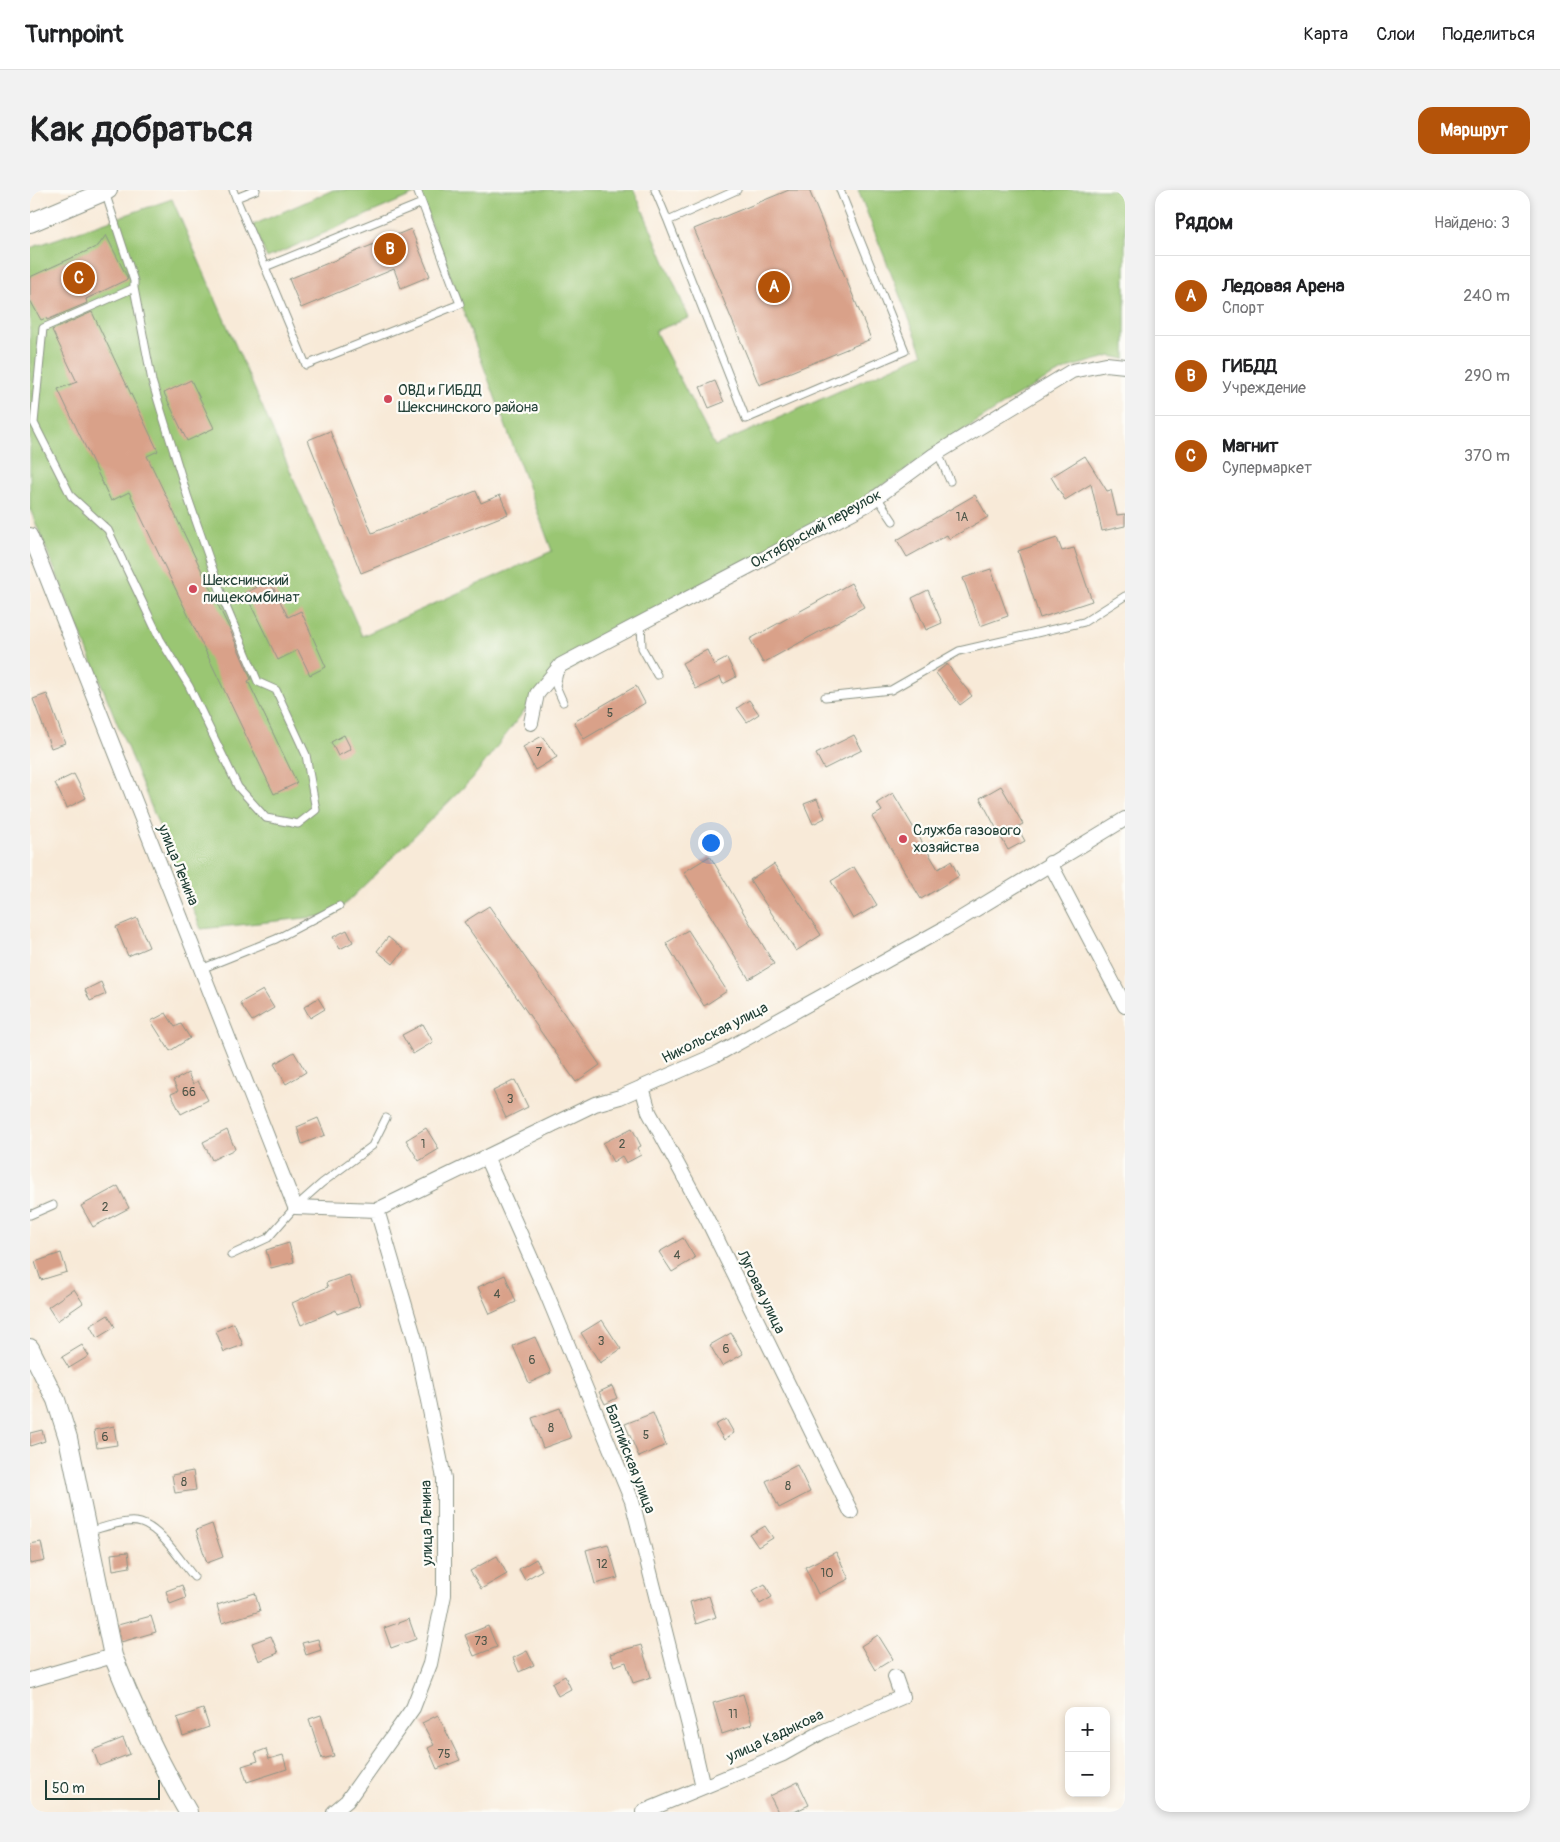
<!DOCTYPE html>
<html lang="ru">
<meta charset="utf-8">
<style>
body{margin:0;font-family:Pangolin,sans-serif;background:#f2f2f2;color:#202124}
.controls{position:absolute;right:15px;bottom:15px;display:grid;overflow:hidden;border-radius:10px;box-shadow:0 2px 8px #0003}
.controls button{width:45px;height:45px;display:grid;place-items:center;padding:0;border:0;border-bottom:1px solid #e0e0e0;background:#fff;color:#202124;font:25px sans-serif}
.scale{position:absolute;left:15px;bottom:12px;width:115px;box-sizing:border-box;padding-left:5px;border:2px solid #1f3d34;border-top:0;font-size:14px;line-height:18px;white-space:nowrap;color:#1f3d34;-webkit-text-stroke:4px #fdfcf7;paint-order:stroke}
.you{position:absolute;left:680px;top:652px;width:18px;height:18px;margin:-12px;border:4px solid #fff;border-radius:50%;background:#1a73e8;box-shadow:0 0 0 8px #1a73e833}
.badge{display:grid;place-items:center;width:32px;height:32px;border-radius:50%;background:#b45309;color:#fff;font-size:16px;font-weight:700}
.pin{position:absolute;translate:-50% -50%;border:2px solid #fff;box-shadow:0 1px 5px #0006}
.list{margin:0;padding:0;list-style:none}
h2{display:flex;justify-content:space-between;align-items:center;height:65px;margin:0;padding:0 20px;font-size:21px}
h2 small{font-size:16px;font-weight:400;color:#757577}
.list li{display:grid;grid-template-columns:32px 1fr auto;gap:15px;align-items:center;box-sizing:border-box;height:80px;padding:0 20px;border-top:1px solid #e0e0e0}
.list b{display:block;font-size:19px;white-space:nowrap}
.list p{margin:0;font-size:16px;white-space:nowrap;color:#757577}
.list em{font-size:16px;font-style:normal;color:#757577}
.map{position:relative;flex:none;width:1095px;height:1622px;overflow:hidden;border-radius:15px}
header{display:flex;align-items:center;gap:30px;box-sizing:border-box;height:70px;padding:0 25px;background:#fff;border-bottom:1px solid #e0e0e0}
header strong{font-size:24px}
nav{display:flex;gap:28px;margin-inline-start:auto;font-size:18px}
.intro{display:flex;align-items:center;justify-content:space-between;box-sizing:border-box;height:120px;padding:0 30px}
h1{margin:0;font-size:35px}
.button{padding:12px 22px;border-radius:15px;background:#b45309;color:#fff;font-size:18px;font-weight:700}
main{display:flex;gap:30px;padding:0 30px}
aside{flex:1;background:#fff;border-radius:15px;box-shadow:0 2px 8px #0003}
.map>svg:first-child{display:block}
.green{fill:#9ac673;stroke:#5c8254}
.building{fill:#d9a189}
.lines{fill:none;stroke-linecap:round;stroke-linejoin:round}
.service-casing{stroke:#8c9486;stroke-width:9}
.minor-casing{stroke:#8c9486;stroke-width:16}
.tertiary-casing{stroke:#8c9486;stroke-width:20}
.service{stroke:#fff;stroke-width:7}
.minor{stroke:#fff;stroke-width:14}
.tertiary{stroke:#fff;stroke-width:18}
.poi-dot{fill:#d1495b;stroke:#fdfcf7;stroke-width:2}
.labels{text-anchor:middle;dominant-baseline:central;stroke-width:4.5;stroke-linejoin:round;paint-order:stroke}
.number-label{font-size:12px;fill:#4e5649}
.poi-label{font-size:15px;fill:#1f3d34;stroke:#fdfcf7;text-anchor:start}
.street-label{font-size:15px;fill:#1f3d34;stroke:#fdfcf7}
</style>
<header>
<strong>Turnpoint</strong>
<nav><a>Карта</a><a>Слои</a><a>Поделиться</a></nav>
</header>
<div class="intro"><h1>Как добраться</h1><a class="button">Маршрут</a></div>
<main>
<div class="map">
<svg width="1095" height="1622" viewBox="0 0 1095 1622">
<rect width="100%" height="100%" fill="#fdfcf7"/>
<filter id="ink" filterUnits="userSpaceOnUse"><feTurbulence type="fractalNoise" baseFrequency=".02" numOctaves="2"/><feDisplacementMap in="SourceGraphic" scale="10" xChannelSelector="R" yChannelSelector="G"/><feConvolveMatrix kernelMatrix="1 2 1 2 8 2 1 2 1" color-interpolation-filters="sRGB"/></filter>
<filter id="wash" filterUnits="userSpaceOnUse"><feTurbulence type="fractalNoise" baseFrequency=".0096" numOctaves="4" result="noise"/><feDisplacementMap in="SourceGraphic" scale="20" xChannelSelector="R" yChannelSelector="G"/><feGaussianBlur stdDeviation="1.12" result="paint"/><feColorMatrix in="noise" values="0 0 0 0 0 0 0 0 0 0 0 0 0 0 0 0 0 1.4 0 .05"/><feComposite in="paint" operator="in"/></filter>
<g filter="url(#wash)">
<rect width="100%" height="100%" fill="#f8ead8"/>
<path class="green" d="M303 0H604L659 128 625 141 685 256 893 164 828 0H1095V169L1081 166 1044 176 1018 188 985 207 929 243 864 288 813 320 604 433 507 504 442 589 304 725 171 739 0 319V58L142 9 332 446 522 361 389 2 237 68 223 35Z"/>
<g id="blocks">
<path class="building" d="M759 0H779L841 149 729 195 664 39Z
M381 39 400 86 371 98 364 79 271 118 259 89Z
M76 45 98 89 56 109 57 113 17 130 16 128 11 130 0 110V87L68 56Z
M62 122 128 261 117 266 200 440 221 489 218 491 267 593 244 604 99 302 81 311 28 199 47 192 22 140Z
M161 190 184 238 157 251 134 203Z
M685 191 694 212 679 218 670 197Z
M300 241 342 343 446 301 451 313 470 305 478 324 331 383 278 250Z
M1055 266 1077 301 1081 300 1087 325 1095 324V336L1072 341 1061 294 1035 310 1021 287Z
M945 305 958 327 919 349 917 345 877 367 867 350Z
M1027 348 1032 361 1044 358 1062 411 1010 428 988 361Z
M961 379 978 426 950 436 933 388Z
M240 391 258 427 271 421 296 477 280 485 268 460 248 470 215 403Z
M821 393 834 417 733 473 720 449Z
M898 400 912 433 896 440 882 408Z
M677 460 684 475 697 468 706 487 693 494 690 487 666 499 652 473Z
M917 474 942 506 930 515 906 483Z
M606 496 615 513 554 549 544 532Z
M17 504 35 553 21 558 3 509Z
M719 510 729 524 717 532 707 518Z
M314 545 321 559 308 566 301 552Z
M824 545 832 560 794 579 786 564Z
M512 546 527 567 505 580 493 557Z
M44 584 56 608 37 618 25 593Z
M971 596 993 634 987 637 995 651 978 660 950 608Z
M863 603 908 679 921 671 929 686 891 709 842 627 852 621 847 613Z
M787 609 795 628 783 634 774 614Z
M680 666 744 774 719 789 654 682Z
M744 674 791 745 766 761 720 690Z
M824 677 847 715 823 729 801 691Z
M459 716 570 875 546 892 434 732Z
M107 728 119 757 98 766 86 737Z
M317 740 323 752 310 759 303 747Z
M658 740 697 801 674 816 636 753Z
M358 747 374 760 363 774 347 761Z
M71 792 76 804 60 811 55 800Z
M233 800 244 818 222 831 210 813Z
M288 808 295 819 280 828 274 817Z
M136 823 145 837 151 834 160 848 140 861 121 831Z
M393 834 403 852 383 864 372 845Z
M264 862 276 882 256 894 244 874Z
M158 883 163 894 168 891 178 910 151 924 141 904 148 901 143 891Z
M485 890 498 917 476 928 463 901Z
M288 928 295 945 272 954 267 937Z
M396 938 409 959 389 971 376 950Z
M602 938 611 956 607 958 611 965 596 973 592 966 583 972 573 953Z
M197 940 205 959 182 970 173 952Z
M88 996 99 1018 63 1037 51 1016Z
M653 1048 665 1068 642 1082 629 1062Z
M259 1053 264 1072 241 1078 236 1060Z
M31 1063 37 1082 11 1090 5 1072Z
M319 1085 330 1116 307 1124 306 1120 271 1135 262 1113 298 1097 296 1093Z
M475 1085 486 1112 460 1124 448 1097Z
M44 1099 53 1113 27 1131 18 1117Z
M78 1125 85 1137 67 1148 60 1136Z
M572 1130 591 1159 570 1173 551 1143Z
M204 1133 213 1155 194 1162 186 1141Z
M701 1143 713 1164 692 1176 680 1155Z
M505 1147 521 1183 499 1193 483 1156Z
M52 1155 59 1166 39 1178 32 1167Z
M582 1196 587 1208 575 1214 569 1202Z
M530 1218 541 1248 513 1258 502 1228Z
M623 1223 636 1255 609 1267 595 1234Z
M696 1229 704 1243 694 1250 685 1235Z
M84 1236 87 1255 67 1258 64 1240Z
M12 1240 15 1251 0 1256V1243Z
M767 1275 780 1302 749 1318 736 1291Z
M163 1281 166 1300 145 1303 142 1285Z
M182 1334 193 1367 177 1373 166 1340Z
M735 1336 743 1348 728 1357 720 1345Z
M11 1352 15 1371 0 1374V1354Z
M578 1354 588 1388 565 1394 556 1360Z
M98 1362 100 1377 83 1380 81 1364Z
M806 1362 819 1389 788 1404 775 1377Z
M467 1366 477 1384 451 1399 440 1381Z
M506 1369 512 1380 495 1390 489 1379Z
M735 1394 742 1407 730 1414 722 1401Z
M152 1395 156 1408 140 1414 136 1401Z
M225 1403 230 1421 192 1433 187 1415Z
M679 1406 686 1427 666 1434 660 1412Z
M121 1426 126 1442 91 1452 88 1435Z
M379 1429 386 1449 361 1458 354 1438Z
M458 1436 467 1457 444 1466 435 1445Z
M848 1445 863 1469 845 1480 831 1456Z
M241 1446 248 1463 229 1471 222 1453Z
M288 1449 291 1460 276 1465 272 1453Z
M611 1455 621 1487 603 1493 596 1472 584 1476 580 1464Z
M497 1461 504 1475 489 1482 483 1468Z
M535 1486 541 1499 528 1506 522 1493Z
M713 1504 722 1534 692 1544 683 1513Z
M173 1519 179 1537 153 1546 147 1528Z
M291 1525 304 1566 292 1569 279 1529Z
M408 1525 430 1570 407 1579 398 1558 404 1555 392 1533Z
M93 1548 100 1564 69 1576 63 1560Z
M236 1559 239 1569 253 1565 257 1579 217 1592 212 1576 228 1571 225 1563Z
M768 1592 779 1615 764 1622H748L740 1606Z"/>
</g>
</g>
<g filter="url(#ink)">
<use href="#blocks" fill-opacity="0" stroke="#8c9486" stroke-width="1"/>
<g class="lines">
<g class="service-casing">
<path id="service" d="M203 0 206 8 226 0
M625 0 638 31 707 0
M75 2 104 91V98L122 191 158 308 195 414 228 492 246 500 276 565 286 620 268 634 236 628 208 597 159 496 130 449 78 340 41 306 4 233 13 138 104 98
M206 8 235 77 392 13 387 0
M638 31 716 229 875 161 810 0
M235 77 276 175 430 114 392 13
M908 263 920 291
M847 307 863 331
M611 433 612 458 627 485
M529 483 526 496 533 512
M795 507 861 500 929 461 1054 432 1095 406
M171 779 246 749 309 716
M0 1025 23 1015
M201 1065 238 1048 265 1017 292 993 342 956 356 928
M58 1342C71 1338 98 1328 111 1333 131 1339 151 1371 164 1387"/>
</g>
<g class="minor-casing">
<path id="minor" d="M0 345 265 1017 347 1020 565 914 590 907 688 864 915 738 1095 629
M501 533 507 504 531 475 836 315 904 265 1042 181 1076 174 1095 176
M1020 673 1095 816
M612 897 619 922 677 1029 821 1322
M456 967 516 1102 602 1311 661 1544 673 1597
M0 1490 83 1466
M304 1622 317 1611 383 1518 400 1474 414 1405V1288L386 1153 347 1020
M613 1622 753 1564 794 1541 872 1507 865 1487"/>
</g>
<g class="tertiary-casing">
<path id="tertiary" d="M0 33 78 0
M0 1158 26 1210 38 1248 83 1466C104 1519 129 1572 158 1622"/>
</g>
<use href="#service" class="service"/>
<use href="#minor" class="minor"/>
<use href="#tertiary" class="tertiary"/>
</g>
</g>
<g class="poi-dot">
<circle cx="358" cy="209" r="5"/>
<circle cx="163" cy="399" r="5"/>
<circle cx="873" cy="649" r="5"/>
</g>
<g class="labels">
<g class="number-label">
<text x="932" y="327">1А</text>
<text x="580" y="523">5</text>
<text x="509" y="562">7</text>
<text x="159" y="902">66</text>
<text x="480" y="909">3</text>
<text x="393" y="954">1</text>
<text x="592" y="954">2</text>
<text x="75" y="1017">2</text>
<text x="647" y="1065">4</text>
<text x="467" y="1104">4</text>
<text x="571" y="1151">3</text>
<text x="696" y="1159">6</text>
<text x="502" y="1170">6</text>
<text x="521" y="1238">8</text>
<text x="616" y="1245">5</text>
<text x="75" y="1247">6</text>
<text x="154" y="1292">8</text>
<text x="758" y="1296">8</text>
<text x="572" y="1374">12</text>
<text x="797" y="1383">10</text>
<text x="451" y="1451">73</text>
<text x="703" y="1524">11</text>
<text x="414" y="1564">75</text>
</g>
<g class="poi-label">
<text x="368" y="200">ОВД и ГИБДД<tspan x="368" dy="17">Шекснинского района</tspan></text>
<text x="173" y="390">Шекснинский<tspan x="173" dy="17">пищекомбинат</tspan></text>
<text x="883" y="640">Служба газового<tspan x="883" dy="17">хозяйства</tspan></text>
</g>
<g class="street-label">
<text transform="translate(786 339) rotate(-29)">Октябрьский переулок</text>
<text transform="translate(148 675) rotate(68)">улица Ленина</text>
<text transform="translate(685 843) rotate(-27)">Никольская улица</text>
<text transform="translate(731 1102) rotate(64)">Луговая улица</text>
<text transform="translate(600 1269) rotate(69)">Балтийская улица</text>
<text transform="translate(397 1333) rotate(-91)">улица Ленина</text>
<text transform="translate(745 1546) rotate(-25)">улица Кадыкова</text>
</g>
</g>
</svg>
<div class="controls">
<button>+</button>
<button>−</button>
</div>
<div class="scale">50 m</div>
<div class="you"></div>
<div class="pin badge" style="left:744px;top:97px">A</div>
<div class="pin badge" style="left:360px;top:59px">B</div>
<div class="pin badge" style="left:49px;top:88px">C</div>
</div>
<aside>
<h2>Рядом<small>Найдено: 3</small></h2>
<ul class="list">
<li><span class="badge">A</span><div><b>Ледовая Арена</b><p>Спорт</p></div><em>240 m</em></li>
<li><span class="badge">B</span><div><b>ГИБДД</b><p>Учреждение</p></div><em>290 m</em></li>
<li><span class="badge">C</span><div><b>Магнит</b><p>Супермаркет</p></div><em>370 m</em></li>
</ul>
</aside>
</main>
